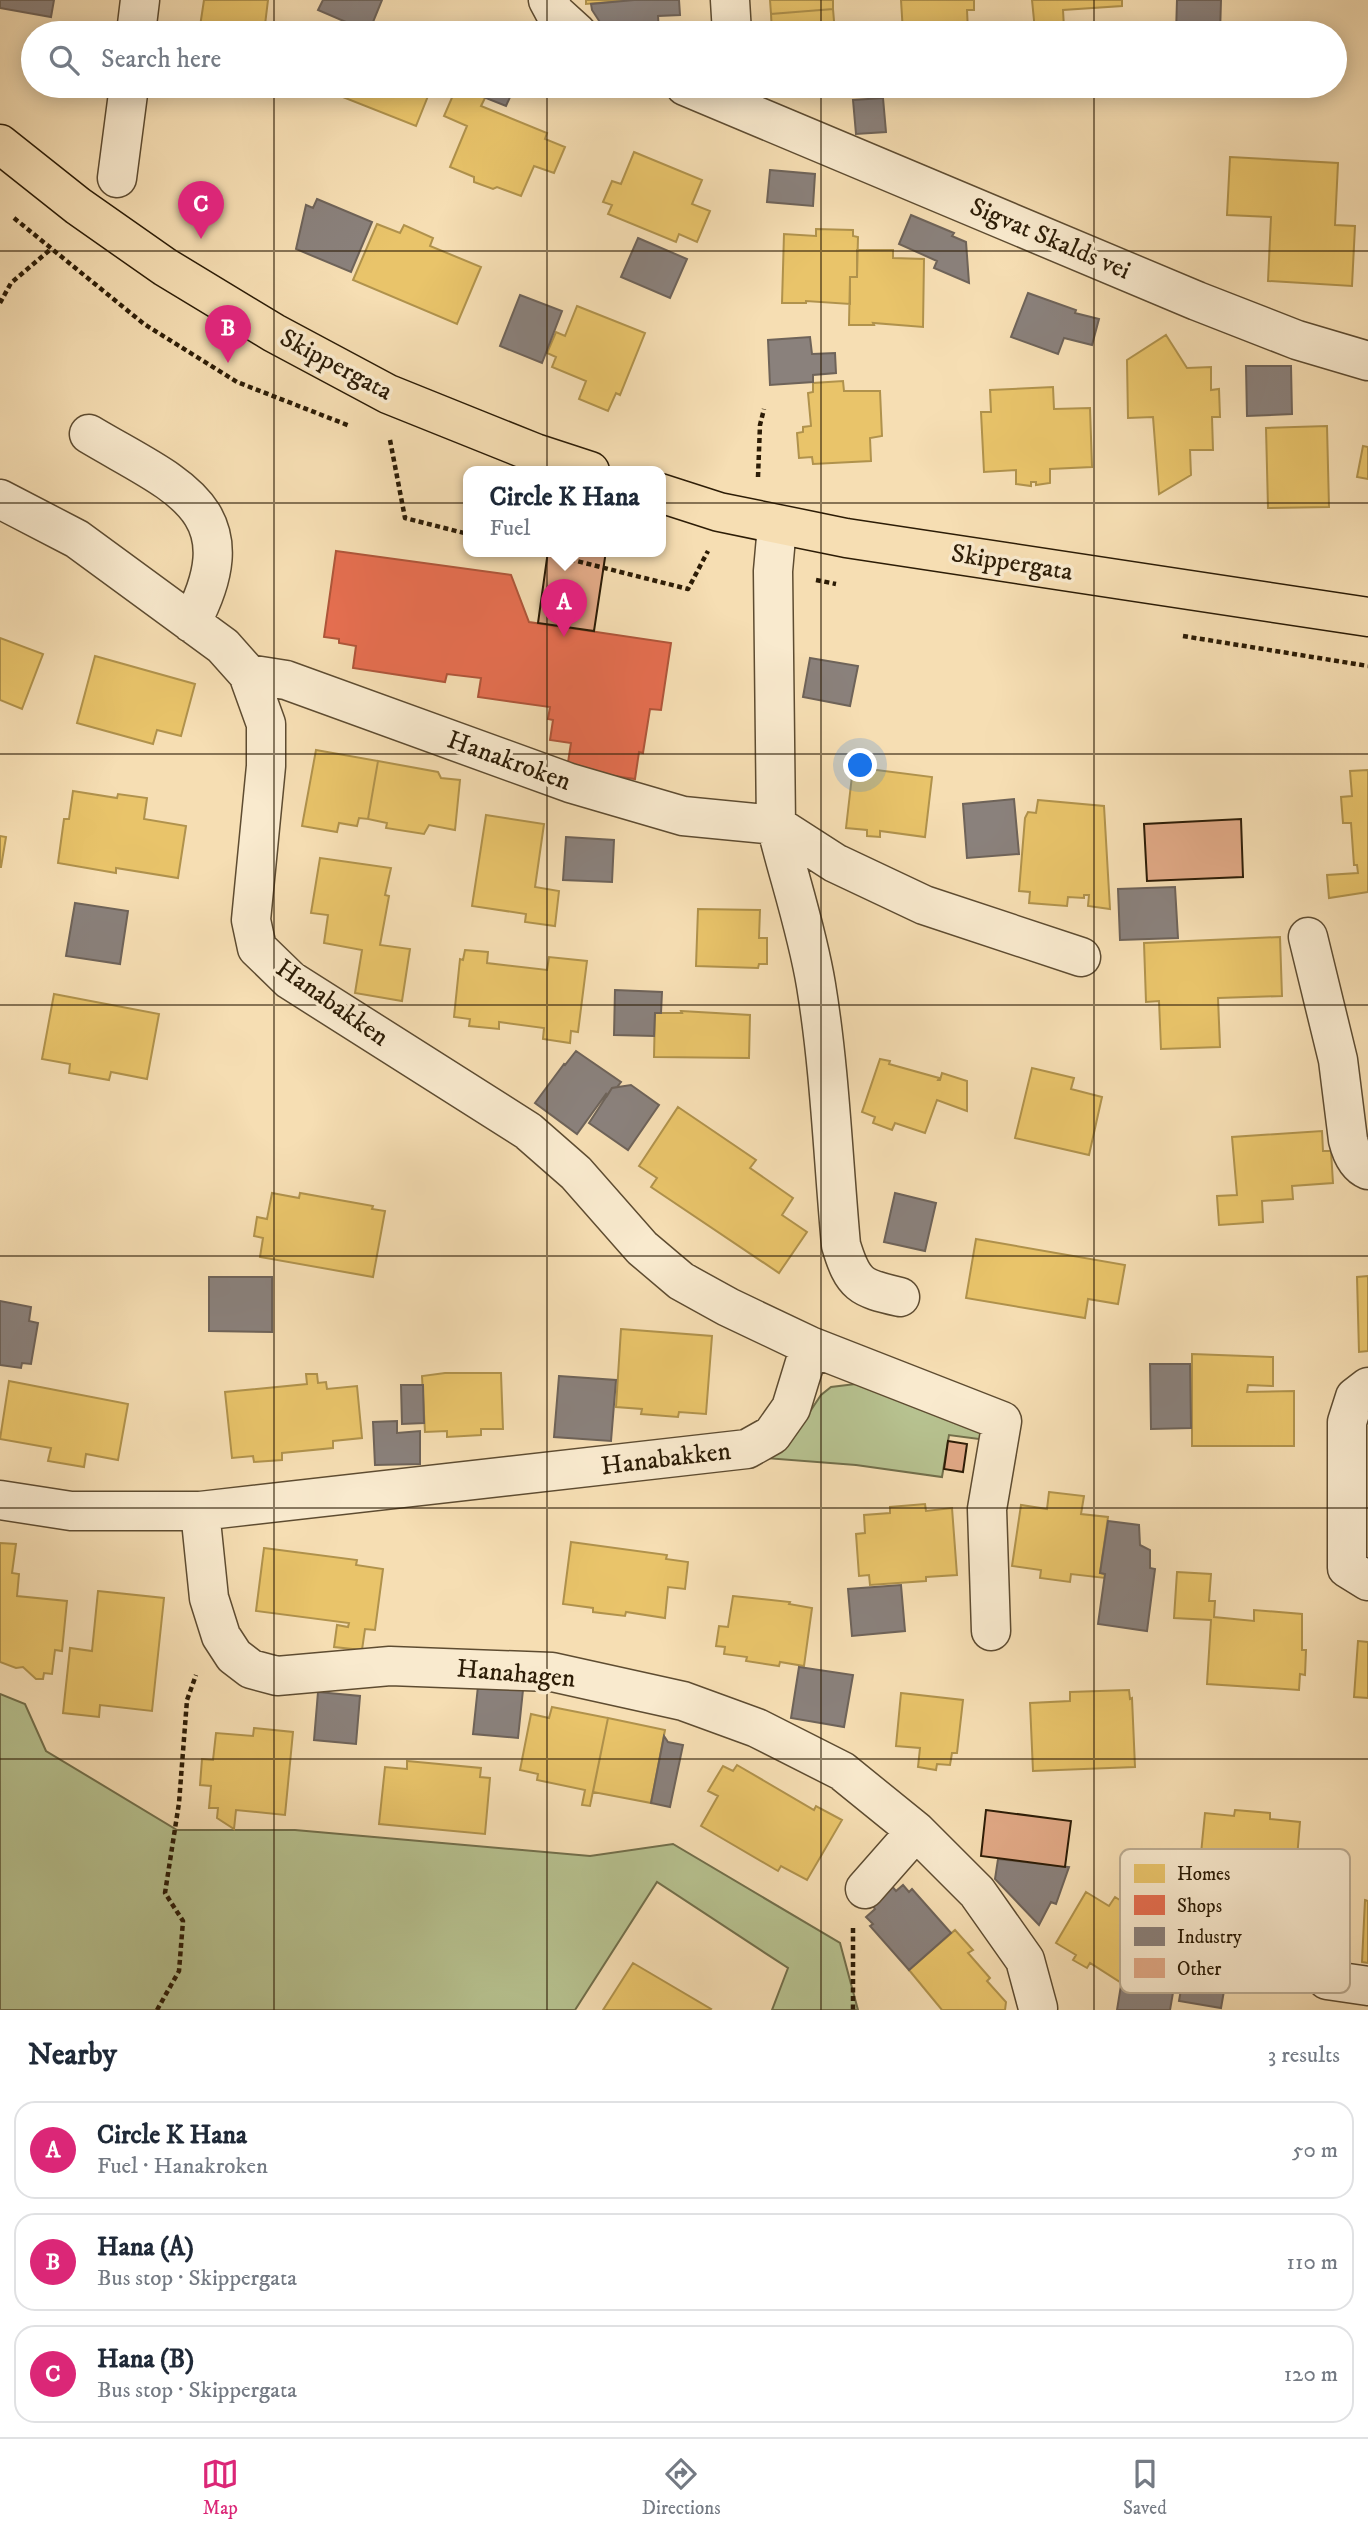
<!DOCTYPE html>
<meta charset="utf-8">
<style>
body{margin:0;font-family:"IM FELL DW Pica",serif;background:#f6f6f7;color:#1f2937}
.you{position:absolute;left:861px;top:766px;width:24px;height:24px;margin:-18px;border:5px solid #fff;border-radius:50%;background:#1a73e8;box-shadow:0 0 0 10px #1a73e833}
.badge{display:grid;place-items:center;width:46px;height:46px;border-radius:50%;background:#db2777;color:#fff;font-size:23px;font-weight:700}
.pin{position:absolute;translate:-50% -58px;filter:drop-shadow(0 2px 4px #0008)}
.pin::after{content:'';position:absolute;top:37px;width:24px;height:21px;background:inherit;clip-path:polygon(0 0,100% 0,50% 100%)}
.popup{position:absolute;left:463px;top:466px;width:203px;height:91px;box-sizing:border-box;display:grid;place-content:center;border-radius:14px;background:#fff;filter:drop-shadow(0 2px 5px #0005);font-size:23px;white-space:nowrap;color:#747a83}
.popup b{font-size:26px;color:#1f2937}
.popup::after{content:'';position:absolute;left:50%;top:100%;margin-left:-14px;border:14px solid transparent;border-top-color:#fff}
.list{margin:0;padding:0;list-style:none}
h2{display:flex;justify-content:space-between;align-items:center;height:91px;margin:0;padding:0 28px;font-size:30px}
h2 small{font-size:23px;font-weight:400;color:#747a83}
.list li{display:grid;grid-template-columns:46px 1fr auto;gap:21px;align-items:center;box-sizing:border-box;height:98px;margin:0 14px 14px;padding:0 14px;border:2px solid #e0e1e3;border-radius:21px}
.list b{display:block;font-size:26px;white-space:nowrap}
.list p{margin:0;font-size:23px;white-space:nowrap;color:#747a83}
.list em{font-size:23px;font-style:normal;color:#747a83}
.icon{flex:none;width:38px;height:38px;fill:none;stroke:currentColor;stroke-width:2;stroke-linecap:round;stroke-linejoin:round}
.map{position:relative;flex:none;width:1368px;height:2010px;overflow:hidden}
.search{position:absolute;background:#fff;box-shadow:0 4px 18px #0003;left:21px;right:21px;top:21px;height:77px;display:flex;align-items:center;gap:18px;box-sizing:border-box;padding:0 24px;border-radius:38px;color:#747a83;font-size:26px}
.sheet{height:427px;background:#fff}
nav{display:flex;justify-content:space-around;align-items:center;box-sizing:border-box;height:98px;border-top:2px solid #e0e1e3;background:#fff;font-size:19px;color:#747a83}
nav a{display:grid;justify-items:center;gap:4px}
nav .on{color:#db2777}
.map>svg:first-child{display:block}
.green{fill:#b7c290;stroke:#726f4b;stroke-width:2}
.homes{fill:#e9c46a;stroke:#b0924c;stroke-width:2}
.shops{fill:#e76f51;stroke:#af563a;stroke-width:2}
.industry{fill:#8a817c;stroke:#6e6359;stroke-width:2}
.building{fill:#e1a986;stroke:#2c1c06;stroke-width:2}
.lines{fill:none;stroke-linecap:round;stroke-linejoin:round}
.minor-casing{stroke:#5e4c31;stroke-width:41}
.major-casing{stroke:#2c1c06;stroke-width:41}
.path{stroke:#2c1c06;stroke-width:4.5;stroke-dasharray:5 3.5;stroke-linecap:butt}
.minor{stroke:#f9eace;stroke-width:38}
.major{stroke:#f6deb3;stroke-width:38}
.grid{fill:none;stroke:#2c1c06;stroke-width:2;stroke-opacity:0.55}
.labels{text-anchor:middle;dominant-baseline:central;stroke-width:7;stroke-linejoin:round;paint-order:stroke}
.street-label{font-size:26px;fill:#2c1c06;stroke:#f9eace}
.key{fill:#f9eace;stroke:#bcac92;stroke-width:2}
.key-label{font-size:19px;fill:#2c1c06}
</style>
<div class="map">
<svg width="1368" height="2010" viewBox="0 0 1368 2010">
<rect width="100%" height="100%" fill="#f6deb3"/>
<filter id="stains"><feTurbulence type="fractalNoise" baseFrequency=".00286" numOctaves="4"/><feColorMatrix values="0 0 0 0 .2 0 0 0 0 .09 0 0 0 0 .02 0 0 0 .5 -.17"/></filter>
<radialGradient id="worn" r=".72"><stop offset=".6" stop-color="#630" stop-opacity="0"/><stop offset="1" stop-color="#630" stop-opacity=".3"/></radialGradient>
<path class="green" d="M880 1381 975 1422 984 1437 979 1439 949 1435 942 1477 856 1465 765 1458 799 1428 821 1395 831 1387Z
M0 1694 25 1704 46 1751 177 1830H295L590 1856 673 1844 840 1943 858 2010H772L788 1968 657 1882 575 2010H0Z"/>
<path class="homes" d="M204 0H268L264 33H199Z
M586 0H634L586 4Z
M770 0H833V9L771 14Z
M901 0H974V10H967L968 32 963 33H903Z
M1032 0H1122V6L1063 10 1064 28 1035 30Z
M833 9 835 33H772L771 14Z
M357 26 369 32 373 33H355Z
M333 86H432L416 126 330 92Z
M457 86 485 98 481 106 547 133 545 139 565 147 554 173 534 166 521 196 497 187 493 189 474 182V177L450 167 467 126 444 116Z
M812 86H861V93L813 97Z
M634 152 702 180 692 204 710 211 697 242 679 234 676 242 608 214 612 205 603 202 612 181 621 184Z
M1230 157 1338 163 1335 225 1355 226 1352 286 1268 281 1271 217 1227 215Z
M377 224 400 233 404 225 433 238 430 246 481 267 457 324 353 280Z
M816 229 853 230V236L858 237 857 277H850V304L806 301V303H782L784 234 816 236Z
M857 250H893V258L924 259 923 327 873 323 874 325H849L850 277H857Z
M577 306 645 333 620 395 616 393 608 411 579 399 586 381 552 367 556 357 547 353 556 332 565 336Z
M1166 335 1187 368 1211 367V390L1219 389 1220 417H1212L1213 450H1190L1191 475 1159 494 1153 417 1128 418 1127 360Z
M843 381 844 391H880L882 436 870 438 871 461 813 464 812 457 799 458 797 433 803 432V427L811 426 808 393 813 392V383Z
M1053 387 1054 409 1090 408 1092 467 1050 469V483L1036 485V482H1031V486L1016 484V470L984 472 981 412H991L990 390Z
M1327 426 1329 507 1268 508 1266 428Z
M1363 446 1368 447V479L1357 477Z
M0 638 43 654 22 709 0 700Z
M95 656 195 684 181 736 157 730 153 744 77 723Z
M316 750 378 761 368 819 359 818 357 826 339 823 337 832 302 826Z
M378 761 438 772 441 778 460 780 455 830 429 825 424 834 386 828 387 823 368 819Z
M853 767 932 777 925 837 880 831V837L867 836V830L846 828Z
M1368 770V892L1329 898 1327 875 1358 873 1357 865H1354L1351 823H1343L1341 797 1352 796 1350 771Z
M73 791 117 798 118 794 147 798 144 819 186 826 178 878 116 868V873L58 863 64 819H69Z
M1038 800 1104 806 1110 909 1088 906 1089 895H1084V898L1068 897 1067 906 1029 903 1030 892 1019 891 1025 818 1028 812 1036 813Z
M486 815 544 824 535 887 559 891 555 926 525 922 526 914 472 906Z
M0 836 6 837 1 867H0Z
M320 858 391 868 385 895 389 896 380 945 410 949 402 1001 355 993 362 950 324 943 328 915 311 913Z
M698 909 760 910 759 938H767V964H759L758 968 696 966Z
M1280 937 1282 996 1218 998 1220 1047 1161 1049 1159 1001 1146 1002 1144 943Z
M465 950 488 952 487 963 547 970 549 957 587 961 578 1032 571 1031 570 1043 543 1039 544 1028 499 1022V1029L469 1026 470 1019 454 1017 460 959 463 960Z
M54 994 159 1014 147 1079 111 1072 109 1080 69 1073 70 1064 42 1059Z
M681 1011 750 1015 749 1058 654 1057 655 1013H682Z
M880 1059 890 1061 889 1064 939 1078 938 1080H940L942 1073 967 1081V1111L937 1100 925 1133 895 1123 892 1130 873 1123 875 1117 862 1112Z
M1032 1068 1074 1078 1071 1089 1102 1097 1089 1155 1015 1138Z
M678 1107 756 1160 750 1168 793 1198 782 1215 807 1232 779 1273 651 1187 657 1178 639 1166Z
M1322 1131 1323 1151H1331L1333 1183 1292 1186 1293 1199 1262 1201 1263 1222 1219 1225 1217 1196 1237 1195 1232 1137Z
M272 1193 299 1198 300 1193 373 1206 372 1209 385 1211 373 1277 260 1257 263 1238 254 1236 257 1217 267 1219Z
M976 1239 1125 1265 1118 1304 1088 1299 1085 1318 966 1298Z
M1368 1276V1351L1359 1352 1357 1277Z
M621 1329 712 1336 706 1414 679 1412 678 1417 641 1414 642 1409 616 1407Z
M1192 1354 1273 1357V1386L1248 1385 1247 1392 1294 1391V1446H1192Z
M445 1373H501L503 1429H481V1435L447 1437V1431L425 1432 422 1376Z
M306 1374H317L318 1383 326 1382 327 1389 357 1386 362 1438 333 1441V1448L282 1453V1460L254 1462 253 1456 232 1458 225 1392 307 1384Z
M9 1381 128 1404 118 1460 86 1454 84 1467 48 1461 51 1448 0 1439Z
M1049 1492 1084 1496 1081 1514 1108 1517 1100 1573 1105 1574V1578L1071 1574 1070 1582 1040 1578 1041 1570 1012 1566 1021 1505 1047 1509Z
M925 1504 926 1511 952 1508 957 1575 926 1577V1581L870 1585 869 1575 859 1576 856 1534 865 1533 864 1515 890 1513V1507Z
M571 1542 667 1555 666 1559 688 1562 685 1589 668 1587 665 1618 626 1612 625 1616 593 1612V1608L563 1604Z
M0 1543 16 1544 12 1573 19 1574 17 1596 67 1601 62 1651 55 1650 52 1674 44 1673 43 1679H36L23 1667 16 1668 0 1662Z
M264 1548 357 1560 356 1565 383 1569 375 1630 365 1629 362 1650 334 1647 337 1625 348 1627 349 1623 256 1611Z
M1177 1572 1211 1574 1209 1601H1215L1214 1617 1254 1621V1610L1302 1614V1650H1306L1305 1675 1300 1674 1299 1690 1207 1684 1211 1620 1174 1618Z
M98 1591 164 1598 152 1711 100 1705 99 1717 63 1713 70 1648 92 1651Z
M733 1596 790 1602 789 1604 812 1608 804 1666 780 1662 779 1666 746 1661 747 1657 724 1654 725 1647 716 1646 719 1626 728 1627Z
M1358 1641 1368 1642V1698L1354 1697Z
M1129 1690 1130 1699 1132 1698 1135 1767 1033 1771 1030 1703 1070 1701V1692Z
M901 1693 963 1700 957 1753H952L950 1765 937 1764 936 1770 918 1767 920 1748 896 1746Z
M552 1707 608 1718 590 1806 582 1805 585 1790 537 1780 538 1774 520 1770 531 1714 549 1718Z
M608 1718 665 1730 651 1803 593 1792Z
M254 1728 293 1732 285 1815 236 1810 234 1829 217 1818 218 1808H209L211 1786 200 1785 202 1759 213 1760 216 1733 253 1736Z
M407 1761 481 1768 480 1777 490 1778 485 1834 379 1824 385 1767 407 1769Z
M737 1765 814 1810 816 1806 842 1820 807 1880 781 1866 778 1871 701 1826 718 1796 708 1791 723 1766 733 1771Z
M1235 1810 1270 1813V1819L1300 1822 1295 1882 1263 1879V1887L1230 1884 1231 1877 1199 1874 1205 1813 1234 1816Z
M1086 1892 1109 1906 1115 1897 1144 1915 1132 1935 1145 1942 1120 1982 1090 1963 1087 1968 1073 1960 1076 1955 1056 1943Z
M1365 1900 1368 1901V1963L1362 1962Z
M955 1930 973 1950 968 1953 990 1978 987 1981 1006 2002 1005 2010H942L909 1970Z
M633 1963 711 2009 710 2010H603Z"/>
<path class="shops" d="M336 551 511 575 529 622 671 643 661 710 650 709 643 753 639 752 635 779 567 769 571 743 550 740 553 720 548 719 550 707 478 697 481 678 447 674 445 682 353 668 356 646 339 643V639L324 637Z"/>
<path class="industry" d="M0 0H54L51 17 0 8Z
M323 0H382L369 32 318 10Z
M634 0H679L680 15 658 16 659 33H607L592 10 591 4Z
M1177 0H1221L1220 33H1176Z
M83 86H116V91L83 88Z
M456 86H515L506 106Z
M883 98 886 132 856 134 853 100Z
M770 170 815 174 813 206 767 202Z
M317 199 372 222 351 272 296 249 306 205 313 208Z
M911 215 954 233 952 236 966 242 969 283 934 268 937 261 899 244Z
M638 238 687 259 670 298 621 277Z
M1028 293 1076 310 1075 313 1099 319 1092 345 1064 338 1058 354 1011 337Z
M520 295 562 311 542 363 500 346Z
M810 337 812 354 835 353 836 373 813 375V382L770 385 768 340Z
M1246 366H1291L1292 414 1247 416Z
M810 658 858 666 850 706 803 697Z
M1014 799 1019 854 967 858 963 804Z
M566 837 614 840 612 882 563 880Z
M1175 887 1178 938 1120 940 1118 889Z
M75 903 128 911 120 964 66 956Z
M615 990 662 992 661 1013H655L654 1036 614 1035Z
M576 1051 621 1082 617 1087 612 1088 607 1096 606 1094 577 1134 535 1103 564 1064 565 1065Z
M631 1085 659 1105 628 1150 589 1123 612 1088Z
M895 1193 936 1203 925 1251 884 1242Z
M209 1277H272V1332L209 1331Z
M0 1301 31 1307 29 1321 38 1323 31 1364 22 1363 21 1368 0 1365Z
M1150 1364H1190L1191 1428 1151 1429Z
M559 1376 616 1380 611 1441 554 1437Z
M401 1385H423L424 1423 402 1424Z
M397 1421V1433L420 1431V1464L375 1465 373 1422Z
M1108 1521 1139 1525 1140 1545 1150 1550V1568L1155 1569 1147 1631 1098 1624 1105 1574 1100 1573Z
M901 1585 905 1631 852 1636 848 1589Z
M799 1667 853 1675 844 1727 791 1718Z
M478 1686 523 1690 518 1738 473 1734Z
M318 1692 360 1696 356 1744 314 1740Z
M664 1736 668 1742 683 1745 670 1807 651 1803Z
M998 1859 1069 1867 1056 1904 1051 1902 1039 1925 995 1879Z
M890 1884 896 1891 903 1885 909 1892 912 1889 951 1933 909 1970 870 1926 873 1924 866 1917 875 1909 870 1902Z
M1185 1892 1237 1896 1233 1943 1181 1939Z
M1142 1947 1172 1965 1174 1987 1170 2010H1117L1122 1979Z
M1188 1949 1230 1957 1221 2008 1179 2001Z"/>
<path class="building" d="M548 551H606L594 631 538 623Z
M1241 819 1243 877 1147 881 1144 824Z
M948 1441 967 1444 963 1472 944 1469Z
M986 1810 1071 1821 1065 1867 981 1856Z"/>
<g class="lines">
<g class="minor-casing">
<path id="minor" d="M548 0 555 13 577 33
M730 0 732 33
M136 33 140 0
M685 86 1197 301 1297 340 1368 361
M117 178 129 86
M89 434C174 485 252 508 191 623
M0 499 77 539 223 646 248 674 266 724V766L251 920 257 948 290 980 528 1131 576 1173 642 1248 681 1281 728 1307 810 1346 1002 1421 987 1509 991 1631
M248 674 286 680 570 783 683 816 776 825 773 571 777 526
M776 825C789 878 807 930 816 985 830 1070 833 1158 841 1245 853 1285 860 1288 900 1297
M776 825 835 863 924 905 1081 957
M1308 937 1338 1060 1348 1140C1351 1152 1356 1165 1368 1170
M1368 1387 1355 1397 1347 1422V1568L1368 1581
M0 1500 71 1511H200L747 1449 772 1435 791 1408 810 1346
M200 1511 209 1598 221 1636 234 1656 251 1669 277 1676 390 1666 552 1672 683 1701 757 1728 842 1771 916 1831 977 1892 1025 1960 1038 2008
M865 1889 916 1831
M1327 1980 1368 1986"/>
</g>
<g class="major-casing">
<path id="major" d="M0 144 78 206 165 267 274 333 388 394 535 453 590 471
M660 493 719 512 846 538 1368 617"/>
</g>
<path class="path" d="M14 218 144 324 237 382 350 426
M0 303 11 283 52 248
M390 440 405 518 468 534
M758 477 760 425 764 409
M537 551 688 589 708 551
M816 580 836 584
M1183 636 1368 666
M853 1928V2010
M157 2010 179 1971 183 1921 165 1893 179 1803 187 1700 196 1675"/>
<use href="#minor" class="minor"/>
<use href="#major" class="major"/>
</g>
<path class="grid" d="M274 0V33M547 0V33M821 0V33M1094 0V33M274 86V2010M547 86V2010M821 86V2010M1094 86V2010M0 251H1368M0 503H1368M0 754H1368M0 1005H1368M0 1256H1368M0 1508H1368M0 1759H1368"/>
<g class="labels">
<g class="street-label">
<text transform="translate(1050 239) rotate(23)">Sigvat Skalds vei</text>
<text transform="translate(336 365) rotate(28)">Skippergata</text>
<text transform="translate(1012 563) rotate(9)">Skippergata</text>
<text transform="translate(509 761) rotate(20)">Hanakroken</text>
<text transform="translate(332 1003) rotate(35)">Hanabakken</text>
<text transform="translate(666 1459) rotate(-7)">Hanabakken</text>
<text transform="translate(516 1674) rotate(5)">Hanahagen</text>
</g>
</g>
<rect x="1120" y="1849" width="230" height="144" rx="10" class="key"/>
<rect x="1134" y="1864" width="31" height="19" fill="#e9c46a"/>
<rect x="1134" y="1895" width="31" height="20" fill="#e76f51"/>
<rect x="1134" y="1927" width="31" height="19" fill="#8a817c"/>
<rect x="1134" y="1958" width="31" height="20" fill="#e1a986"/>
<g class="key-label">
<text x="1177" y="1880">Homes</text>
<text x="1177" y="1912">Shops</text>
<text x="1177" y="1943">Industry</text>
<text x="1177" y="1975">Other</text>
</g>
<rect width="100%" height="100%" filter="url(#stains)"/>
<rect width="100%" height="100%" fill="url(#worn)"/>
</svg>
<div class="you"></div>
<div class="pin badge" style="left:564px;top:637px">A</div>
<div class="popup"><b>Circle K Hana</b>Fuel</div>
<div class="pin badge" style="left:228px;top:363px">B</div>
<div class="pin badge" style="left:201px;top:239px">C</div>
<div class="search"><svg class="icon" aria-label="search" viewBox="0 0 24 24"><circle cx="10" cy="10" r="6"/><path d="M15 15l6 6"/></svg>Search here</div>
</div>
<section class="sheet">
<h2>Nearby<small>3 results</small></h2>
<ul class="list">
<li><span class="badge">A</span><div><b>Circle K Hana</b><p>Fuel · Hanakroken</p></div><em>50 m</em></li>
<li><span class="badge">B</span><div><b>Hana (A)</b><p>Bus stop · Skippergata</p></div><em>110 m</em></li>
<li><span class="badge">C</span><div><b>Hana (B)</b><p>Bus stop · Skippergata</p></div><em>120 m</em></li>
</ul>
</section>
<nav>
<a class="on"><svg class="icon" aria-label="map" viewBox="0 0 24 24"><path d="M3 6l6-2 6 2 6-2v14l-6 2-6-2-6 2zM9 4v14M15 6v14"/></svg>Map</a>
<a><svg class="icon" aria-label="directions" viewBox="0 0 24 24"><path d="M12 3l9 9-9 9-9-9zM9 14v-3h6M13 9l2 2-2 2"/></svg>Directions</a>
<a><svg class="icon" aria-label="saved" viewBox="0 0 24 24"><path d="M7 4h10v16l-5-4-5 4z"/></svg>Saved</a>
</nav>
